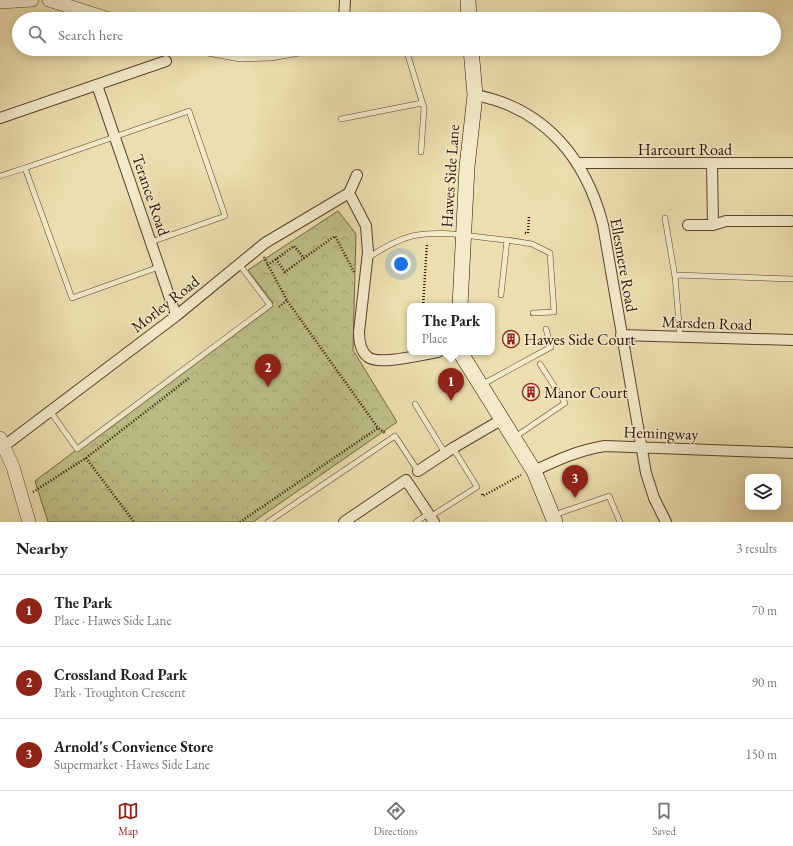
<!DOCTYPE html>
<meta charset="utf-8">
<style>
body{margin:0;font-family:"EB Garamond",serif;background:#f6f6f6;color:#222}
.controls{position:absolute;right:12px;bottom:12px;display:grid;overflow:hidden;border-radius:8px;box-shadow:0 2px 10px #0003}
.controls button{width:36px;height:36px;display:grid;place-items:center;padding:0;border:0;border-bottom:1px solid #e0e0e0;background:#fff;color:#222;font:20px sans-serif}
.you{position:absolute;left:401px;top:264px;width:14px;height:14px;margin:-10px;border:3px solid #fff;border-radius:50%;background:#1a73e8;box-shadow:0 0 0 6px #1a73e833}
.badge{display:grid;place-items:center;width:26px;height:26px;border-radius:50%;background:#8f2418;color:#fff;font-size:13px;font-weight:700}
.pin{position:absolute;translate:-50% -33px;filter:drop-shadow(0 1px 2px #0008)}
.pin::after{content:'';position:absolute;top:21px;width:14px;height:12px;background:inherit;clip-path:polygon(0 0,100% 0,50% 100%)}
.popup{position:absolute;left:407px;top:303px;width:88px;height:52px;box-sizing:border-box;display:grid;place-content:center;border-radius:8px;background:#fff;filter:drop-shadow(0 1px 3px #0005);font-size:13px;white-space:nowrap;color:#767676}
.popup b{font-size:15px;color:#222}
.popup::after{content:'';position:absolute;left:50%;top:100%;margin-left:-8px;border:8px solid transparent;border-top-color:#fff}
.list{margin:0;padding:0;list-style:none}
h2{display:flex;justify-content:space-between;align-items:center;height:52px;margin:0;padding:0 16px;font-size:17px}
h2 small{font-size:13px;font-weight:400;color:#767676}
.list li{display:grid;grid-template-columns:26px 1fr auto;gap:12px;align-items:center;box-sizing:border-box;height:72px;padding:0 16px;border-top:1px solid #e0e0e0}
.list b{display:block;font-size:15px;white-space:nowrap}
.list p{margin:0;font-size:13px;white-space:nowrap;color:#767676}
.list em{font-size:13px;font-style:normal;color:#767676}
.icon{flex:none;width:22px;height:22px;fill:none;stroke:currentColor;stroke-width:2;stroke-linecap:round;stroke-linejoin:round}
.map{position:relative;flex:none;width:793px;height:522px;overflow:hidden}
.search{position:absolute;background:#fff;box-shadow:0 2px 10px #0003;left:12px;right:12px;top:12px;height:44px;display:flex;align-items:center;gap:10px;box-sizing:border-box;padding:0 14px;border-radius:22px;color:#767676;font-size:15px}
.sheet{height:268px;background:#fff}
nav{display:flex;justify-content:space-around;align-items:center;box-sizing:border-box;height:56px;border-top:1px solid #e0e0e0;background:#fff;font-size:11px;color:#767676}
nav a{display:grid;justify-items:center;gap:2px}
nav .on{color:#8f2418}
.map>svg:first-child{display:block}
.park{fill:url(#park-crowns);stroke:#746744}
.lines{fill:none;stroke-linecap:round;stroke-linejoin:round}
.service-casing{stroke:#5a422c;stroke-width:6}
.minor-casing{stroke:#5a422c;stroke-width:12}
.tertiary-casing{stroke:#5a422c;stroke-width:14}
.secondary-casing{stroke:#2a0e00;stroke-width:16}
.path{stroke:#2a0e00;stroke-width:2.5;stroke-dasharray:1 2;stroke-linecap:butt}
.service{stroke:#f3eaca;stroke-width:5}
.minor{stroke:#f3eaca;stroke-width:10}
.tertiary{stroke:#f3eaca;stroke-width:13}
.secondary{stroke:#f3eaca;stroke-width:15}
.labels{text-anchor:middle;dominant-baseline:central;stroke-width:3;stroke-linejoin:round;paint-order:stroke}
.street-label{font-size:16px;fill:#2a0e00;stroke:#f3eaca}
.poi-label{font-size:16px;fill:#2a0e00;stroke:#f3eaca;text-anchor:start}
</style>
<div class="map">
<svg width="793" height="522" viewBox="0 0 793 522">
<defs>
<pattern id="park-crowns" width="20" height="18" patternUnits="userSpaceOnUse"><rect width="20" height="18" fill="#bdc087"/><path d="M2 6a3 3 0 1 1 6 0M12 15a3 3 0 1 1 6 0" fill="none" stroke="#a3a473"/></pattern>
</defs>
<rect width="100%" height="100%" fill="#ecdeae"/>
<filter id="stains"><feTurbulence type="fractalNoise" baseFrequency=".005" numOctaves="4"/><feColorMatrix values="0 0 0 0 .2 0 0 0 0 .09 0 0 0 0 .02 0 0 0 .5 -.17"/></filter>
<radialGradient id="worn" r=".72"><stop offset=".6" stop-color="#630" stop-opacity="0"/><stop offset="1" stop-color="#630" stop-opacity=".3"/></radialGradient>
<path class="park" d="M338 211 356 234 353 350 397 422 253 522H48L35 481 273 303 248 270Z"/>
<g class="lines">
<g class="service-casing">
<path id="service" d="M406 49 424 108 421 152
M341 119 422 103
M0 176 25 168
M665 218 675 277
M507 240 532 244 550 253 554 312 533 313
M151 242 225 216 189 111 25 168 72 298 159 267
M368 258C381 249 397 240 412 236 440 229 479 238 507 240L501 295
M680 337 675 275 793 279
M483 384 551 347 546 329
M415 404 445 453
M50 411 77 449 270 305 239 264
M515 437 565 403 540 364
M554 515 609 496 620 522
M430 517 477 487 453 448
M268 522 395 436 418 471
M416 522 428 514"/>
</g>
<g class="minor-casing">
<path id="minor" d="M344 19 345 0
M97 85 176 316
M475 95C545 108 586 159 603 225L646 473 654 498 666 522
M0 118 166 61
M578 163H793
M712 164 713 225
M357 175 349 193 366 226 368 252 359 332C359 341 360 351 368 357 379 366 424 354 438 352
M688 225H713L726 221H791
M621 335 793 340
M4 446 176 316 265 243 349 193
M418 471 453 448 501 420
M534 471C557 460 579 450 605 446L793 453
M344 522 406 480 434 522"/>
</g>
<g class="tertiary-casing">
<path id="tertiary" d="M49 0 109 19
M0 2 32 0
M208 49 241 55 270 54 299 49
M0 438 13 467 29 522"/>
</g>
<g class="secondary-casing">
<path id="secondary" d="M468 0 469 19
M460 306 467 167 475 95 471 49
M460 352 534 471 555 522"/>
</g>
<path class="path" d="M175 55 184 49
M525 233H528L529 216
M264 257 268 265
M276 259 285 272 304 258
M354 272 335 236 304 258 294 246 268 265 288 302 378 428
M423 306 427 243
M279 307 287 300
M86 458 134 522
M33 492 86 458 189 378
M482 494 483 496 521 475
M240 522 378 428 385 433"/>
<use href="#service" class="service"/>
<use href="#minor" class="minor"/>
<use href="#tertiary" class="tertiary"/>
<use href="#secondary" class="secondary"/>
</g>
<defs>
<g id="building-ring" transform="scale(0.9)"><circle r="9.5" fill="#f3eaca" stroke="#8f2418" stroke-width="1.5"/><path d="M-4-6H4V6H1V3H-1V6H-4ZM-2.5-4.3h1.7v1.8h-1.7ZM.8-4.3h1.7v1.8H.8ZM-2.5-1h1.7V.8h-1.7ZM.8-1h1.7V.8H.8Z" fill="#8f2418"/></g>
</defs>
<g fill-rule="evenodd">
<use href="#building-ring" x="511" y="339"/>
<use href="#building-ring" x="531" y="392"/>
</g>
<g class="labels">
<g class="street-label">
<text x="685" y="149">Harcourt Road</text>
<text transform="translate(450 176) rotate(-86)">Hawes Side Lane</text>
<text transform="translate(151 195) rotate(71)">Terance Road</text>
<text transform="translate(624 265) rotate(80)">Ellesmere Road</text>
<text transform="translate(165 304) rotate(-38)">Morley Road</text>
<text transform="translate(707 323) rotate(2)">Marsden Road</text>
<text transform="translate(661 433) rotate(2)">Hemingway</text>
</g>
<g class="poi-label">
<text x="524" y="339">Hawes Side Court</text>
<text x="544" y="392">Manor Court</text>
</g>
</g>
<rect width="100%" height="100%" filter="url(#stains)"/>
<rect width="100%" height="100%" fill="url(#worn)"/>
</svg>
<div class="controls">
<button><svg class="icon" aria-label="layers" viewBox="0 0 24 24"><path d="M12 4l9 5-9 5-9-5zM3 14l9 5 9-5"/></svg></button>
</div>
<div class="you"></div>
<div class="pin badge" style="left:451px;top:401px">1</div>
<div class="popup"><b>The Park</b>Place</div>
<div class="pin badge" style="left:268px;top:387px">2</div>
<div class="pin badge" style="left:575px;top:498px">3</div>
<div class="search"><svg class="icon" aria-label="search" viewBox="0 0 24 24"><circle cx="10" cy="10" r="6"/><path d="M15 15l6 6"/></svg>Search here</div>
</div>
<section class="sheet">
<h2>Nearby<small>3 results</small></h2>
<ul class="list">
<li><span class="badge">1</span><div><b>The Park</b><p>Place · Hawes Side Lane</p></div><em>70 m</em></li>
<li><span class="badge">2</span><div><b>Crossland Road Park</b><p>Park · Troughton Crescent</p></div><em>90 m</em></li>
<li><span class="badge">3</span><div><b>Arnold's Convience Store</b><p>Supermarket · Hawes Side Lane</p></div><em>150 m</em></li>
</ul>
</section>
<nav>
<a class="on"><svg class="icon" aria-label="map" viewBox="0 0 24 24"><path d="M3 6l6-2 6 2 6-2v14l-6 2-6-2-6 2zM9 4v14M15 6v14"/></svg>Map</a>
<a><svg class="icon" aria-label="directions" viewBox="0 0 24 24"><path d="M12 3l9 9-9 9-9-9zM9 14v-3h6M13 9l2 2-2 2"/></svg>Directions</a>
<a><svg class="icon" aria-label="saved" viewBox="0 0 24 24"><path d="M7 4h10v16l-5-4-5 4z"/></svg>Saved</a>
</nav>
